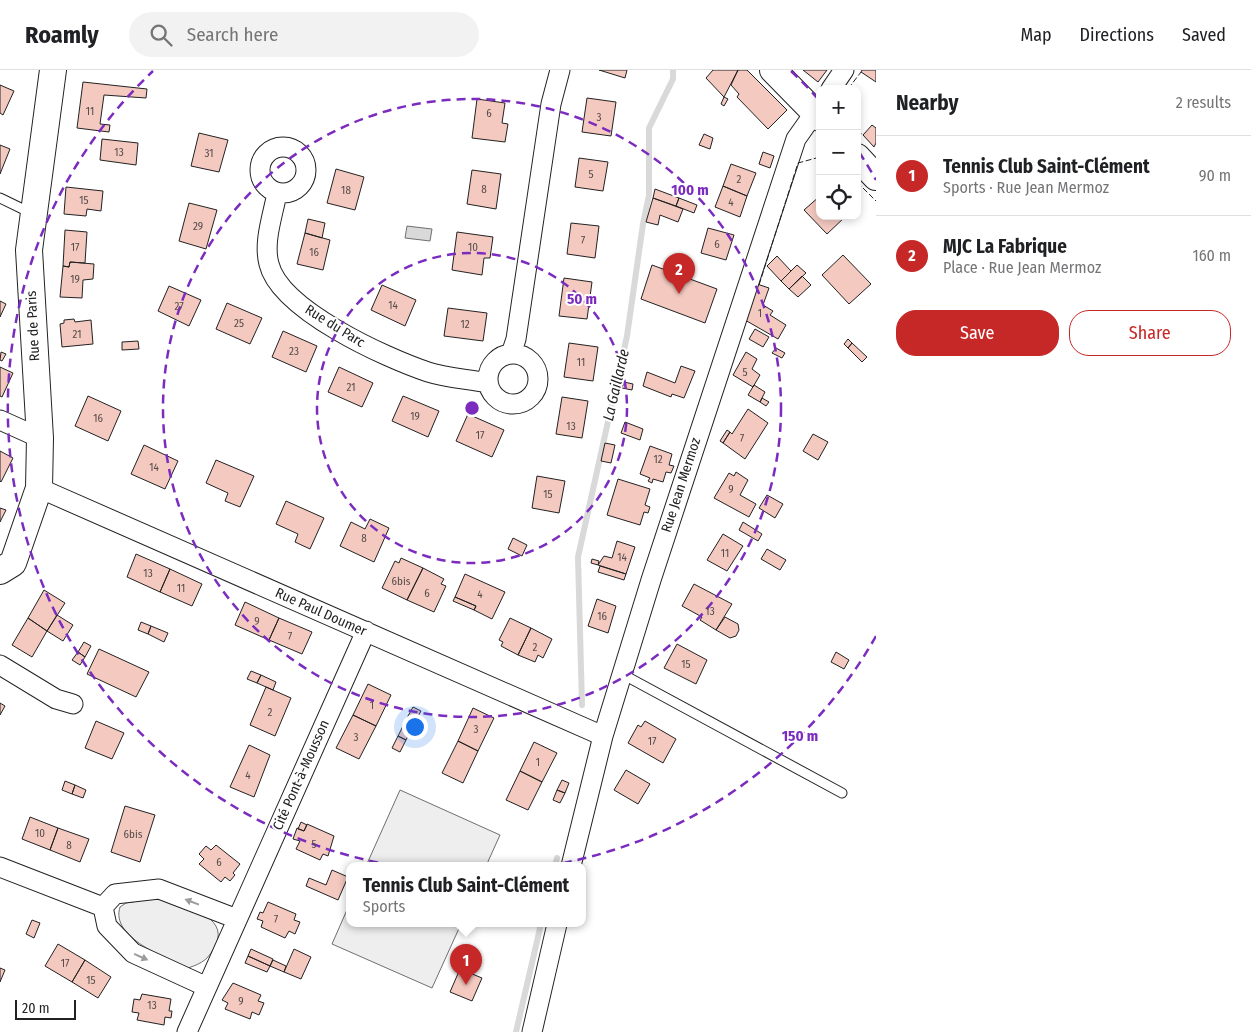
<!DOCTYPE html>
<meta charset="utf-8">
<style>
body{margin:0;font-family:"Fira Sans Condensed",sans-serif;background:#f2f2f2;color:#202124}
.controls{position:absolute;right:15px;top:15px;display:grid;overflow:hidden;border-radius:10px;box-shadow:0 2px 8px #0003}
.controls button{width:45px;height:45px;display:grid;place-items:center;padding:0;border:0;border-bottom:1px solid #e0e0e0;background:#fff;color:#202124;font:25px sans-serif}
.scale{position:absolute;left:15px;bottom:12px;width:61px;box-sizing:border-box;padding-left:5px;border:2px solid #222;border-top:0;font-size:14px;line-height:18px;white-space:nowrap;color:#222;-webkit-text-stroke:4px #fff;paint-order:stroke}
.you{position:absolute;left:414px;top:656px;width:18px;height:18px;margin:-12px;border:4px solid #fff;border-radius:50%;background:#1a73e8;box-shadow:0 0 0 8px #1a73e833}
.badge{display:grid;place-items:center;width:32px;height:32px;border-radius:50%;background:#c62828;color:#fff;font-size:16px;font-weight:700}
.pin{position:absolute;translate:-50% -41px;filter:drop-shadow(0 1px 2px #0008)}
.pin::after{content:'';position:absolute;top:26px;width:18px;height:15px;background:inherit;clip-path:polygon(0 0,100% 0,50% 100%)}
.popup{position:absolute;left:346px;top:792px;width:240px;height:65px;box-sizing:border-box;display:grid;place-content:center;border-radius:10px;background:#fff;filter:drop-shadow(0 1px 4px #0005);font-size:16px;white-space:nowrap;color:#757577}
.popup b{font-size:19px;color:#202124}
.popup::after{content:'';position:absolute;left:50%;top:100%;margin-left:-10px;border:10px solid transparent;border-top-color:#fff}
.list{margin:0;padding:0;list-style:none}
h2{display:flex;justify-content:space-between;align-items:center;height:65px;margin:0;padding:0 20px;font-size:21px}
h2 small{font-size:16px;font-weight:400;color:#757577}
.list li{display:grid;grid-template-columns:32px 1fr auto;gap:15px;align-items:center;box-sizing:border-box;height:80px;padding:0 20px;border-top:1px solid #e0e0e0}
.list b{display:block;font-size:19px;white-space:nowrap}
.list p{margin:0;font-size:16px;white-space:nowrap;color:#757577}
.list em{font-size:16px;font-style:normal;color:#757577}
.actions{display:flex;gap:10px;padding:15px 20px}
.actions a{flex:1;padding:11px 0;border:1px solid #c62828;border-radius:20px;text-align:center;font-size:18px;color:#c62828}
.actions .main{background:#c62828;color:#fff}
.icon{flex:none;width:28px;height:28px;fill:none;stroke:currentColor;stroke-width:2;stroke-linecap:round;stroke-linejoin:round}
.map{position:relative;flex:none;width:876px;height:962px;overflow:hidden}
header{display:flex;align-items:center;gap:30px;box-sizing:border-box;height:70px;padding:0 25px;background:#fff;border-bottom:1px solid #e0e0e0}
header strong{font-size:24px}
nav{display:flex;gap:28px;margin-inline-start:auto;font-size:18px}
.search{width:350px;height:45px;background:#f2f2f2;display:flex;align-items:center;gap:12px;box-sizing:border-box;padding:0 18px;border-radius:28px;color:#757577;font-size:19px}
main{display:flex}
aside{flex:1;background:#fff}
.map>svg:first-child{display:block}
.green{fill:#eee;stroke:#6f6f6f}
.water{fill:#d9d9d9;stroke:#6f6f6f}
.lines{fill:none;stroke-linecap:round;stroke-linejoin:round}
.stream{stroke:#d9d9d9;stroke-width:6}
.building{fill:#f3c9c0;stroke:#222}
.lane-casing{stroke:#222;stroke-width:11}
.street-casing{stroke:#222;stroke-width:21}
.secondary-casing{stroke:#222;stroke-width:28}
.lane{stroke:#fff;stroke-width:9}
.street{stroke:#fff;stroke-width:19}
.secondary{stroke:#fff;stroke-width:26}
.fence{stroke:#222;stroke-width:1;stroke-dasharray:6 2.5;stroke-linecap:butt}
.oneway{fill:#9c9c9c}
.ring{fill:none;stroke:#7b2cbf;stroke-width:2.5;stroke-dasharray:9 6}
.labels{text-anchor:middle;dominant-baseline:central;stroke-width:4;stroke-linejoin:round;paint-order:stroke}
.number-label{font-size:11px;fill:#564c4a}
.street-label{font-size:14px;fill:#222;stroke:#fff}
.water-label{font-size:15px;font-style:italic;fill:#222;stroke:#fff}
.centre{fill:#7b2cbf;stroke:#fff;stroke-width:2.5}
.ring-label{font-size:15px;text-anchor:middle;font-weight:bold;fill:#7b2cbf;stroke:#fff;stroke-width:4;stroke-linejoin:round;paint-order:stroke}
</style>
<header>
<strong>Roamly</strong>
<div class="search"><svg class="icon" aria-label="search" viewBox="0 0 24 24"><circle cx="10" cy="10" r="6"/><path d="M15 15l6 6"/></svg>Search here</div>
<nav><a>Map</a><a>Directions</a><a>Saved</a></nav>
</header>
<main>
<div class="map">
<svg width="876" height="962" viewBox="0 0 876 962">
<rect width="100%" height="100%" fill="#fff"/>
<path class="green" d="M400 720 500 765 486 796H366Z
M163 827C182 835 229 846 216 874 209 889 203 893 188 898 167 888 110 868 120 837L126 833Z
M350 833V854H461L432 918 332 874Z"/>
<path class="water" d="M407 156 432 159 430 171 405 168Z"/>
<g class="lines">
<path class="stream" d="M582 635 578 487 627 266 643 154 649 125V58L673 9V0
M555 796 557 788
M516 962 541 854"/>
</g>
<path class="building" d="M599 0H627L625 8Z
M713 0H738L724 27 706 8Z
M738 0H747L787 40 768 59 737 27 739 24 731 15Z
M803 0H827L818 12Z
M862 0H876V12L861 2Z
M83 12 147 19 146 28 104 25 100 54 110 55 109 62 77 58Z
M0 15 14 21 3 45 0 43Z
M724 27 728 29 724 36 721 34Z
M587 28 616 32 611 66 582 62Z
M477 29 505 33 502 53 508 54 505 72 472 68Z
M872 55 876 58V73L874 77 863 65Z
M199 63 228 70 219 102 191 96Z
M704 64 713 68 710 79 699 75Z
M102 69 138 73 136 95 100 90Z
M0 75 10 79 0 104Z
M763 82 774 86 770 98 759 94Z
M579 88 608 92 603 121 575 117Z
M731 94 756 103 747 126 723 116Z
M336 99 364 107 355 140 327 133Z
M472 100 501 104 496 139 467 134Z
M723 116 747 126 740 147 715 137Z
M66 117 103 121 101 141 87 139 86 146 64 144Z
M655 119 679 128 676 136 653 128Z
M820 126V146H846L827 164 804 140Z
M653 128 683 139 678 152 660 145 658 155 646 152Z
M679 128 697 135 694 143 676 136Z
M189 133 217 140 206 179 179 171Z
M308 149 325 153 322 168 305 163Z
M571 153 599 156 595 188 567 184Z
M708 158 734 165 726 190 701 183Z
M65 160 87 162 85 193 70 192 69 197 63 196Z
M457 162 493 167 490 188H484L482 205 452 200Z
M305 163 330 170 323 200 297 194Z
M843 185 871 214 849 234 822 205Z
M777 186 791 201 781 211 767 196Z
M70 192 94 194 93 209 83 210 82 228 60 227 63 196 69 197Z
M652 195 717 219 705 253 641 229Z
M797 195 806 203 789 219 781 211Z
M802 206 811 215 798 227 789 219Z
M564 208 592 212 587 249 559 246Z
M757 214 769 218 763 235 773 241 770 245 786 255 778 269 745 250Z
M382 215 416 230 405 256 371 240Z
M169 216 201 230 189 256 158 241Z
M0 231 6 234 0 247Z
M227 233 262 248 250 274 216 259Z
M448 238 487 243 483 271 444 266Z
M74 249 75 252 91 250 93 274 62 277 60 254 64 253V250Z
M755 259 769 267 763 277 749 269Z
M283 261 317 276 306 302 272 287Z
M848 269 852 273 848 278 844 274Z
M138 271 139 279 122 280V272Z
M569 273 598 277 593 311 564 307Z
M852 273 867 287 862 292 848 278Z
M776 278 785 283 782 288 772 283Z
M1 282 6 284 2 291 0 290Z
M746 282 757 289 752 299 760 305 753 317 733 305Z
M681 296 695 301 684 328 672 324 671 327 643 316 647 302 675 313Z
M0 297 13 303 2 327 0 326Z
M339 297 373 313 362 337 328 322Z
M624 312 633 314 632 320 622 318Z
M754 315 765 322 760 332 748 325Z
M88 326 121 341 108 371 75 356Z
M403 326 439 341 428 367 392 351Z
M562 327 588 331 582 368 556 364Z
M762 328 769 332 766 336 760 332Z
M748 339 768 353 745 389 723 373 730 362 732 364Z
M468 344 504 360 492 387 456 371Z
M625 352 643 359 640 370 621 363Z
M727 360 730 362 723 373 720 371Z
M813 364 828 372 818 390 803 381Z
M605 373 615 375 611 393 601 391Z
M144 375 178 391 165 419 131 404Z
M650 376 672 384 669 395 674 396 671 403 666 402 663 412 653 409 652 413 648 411 650 408 640 404Z
M0 381 13 388 1 412 0 411Z
M216 390 254 406 240 437 225 431 228 423 206 413Z
M736 402 748 410 740 425 756 434 749 447 714 428 729 403 734 406Z
M537 406 565 411 559 443 532 438Z
M618 409 650 419 645 435 650 437 648 443 644 442 640 455 607 445Z
M767 425 783 434 775 448 759 438Z
M286 431 324 448 310 479 295 472 298 464 276 454Z
M0 438 6 440 0 452Z
M370 449 389 458 374 492 340 476 351 452 365 459Z
M743 452 762 464 758 471 739 460Z
M723 464 743 476 727 501 707 490Z
M513 468 527 475 522 486 508 479Z
M617 471 635 477 626 504 598 495 604 486 612 488Z
M767 479 786 490 780 500 761 489Z
M136 484 170 499 160 522 127 507Z
M401 488 423 498 407 530 382 518 395 491 399 493Z
M592 489 599 491 598 495 591 493Z
M600 496 626 504 624 510 598 502Z
M423 498 444 509 441 514 446 516 434 542 407 530Z
M170 499 202 514 192 536 160 522Z
M465 504 505 522 492 549 474 540 476 536 455 527Z
M694 514 732 534 716 560 700 550 702 547 682 536Z
M44 520 65 533 47 561 28 548Z
M455 527 476 536 474 540 453 531Z
M597 529 616 536 608 563 588 556Z
M245 532 279 548 269 570 235 555Z
M57 545 73 555 63 571 47 561Z
M725 547 738 554 739 560 736 566 730 568 716 560Z
M28 548 47 561 32 587 12 575Z
M279 548 312 562 302 584 269 570Z
M510 548 531 558 518 585 501 576 503 572 499 570Z
M141 552 151 556 148 564 138 560Z
M151 556 168 563 164 572 148 564Z
M531 558 552 569 543 588 538 585 535 592 518 585Z
M84 572 91 576 85 587 78 582Z
M677 574 707 590 696 614 664 598Z
M99 579 149 602 136 627 87 604Z
M78 582 85 587 80 595 72 590Z
M836 582 849 590 844 599 831 592Z
M251 601 261 605 257 613 247 609Z
M261 605 276 612 273 620 257 613Z
M368 614 391 625 376 656 353 645Z
M266 617 291 628 275 666 250 655Z
M0 633 5 636 0 645Z
M413 637 421 641 416 650 408 646Z
M473 638 494 648 478 681 458 671Z
M353 645 376 656 359 689 336 678Z
M408 646 416 650 411 660 403 656Z
M96 651 124 663 112 689 85 678Z
M645 651 676 669 663 693 628 673 638 655 641 657Z
M403 656 411 660 406 670 398 666Z
M398 666 406 670 400 682 392 678Z
M458 671 478 681 463 713 442 703Z
M534 672 557 683 542 712 520 701Z
M249 675 270 685 254 727 230 717Z
M626 700 650 714 638 734 614 720Z
M520 701 542 712 528 740 506 730Z
M562 710 569 713 565 723 557 720Z
M65 711 75 715 72 724 62 720Z
M75 715 86 720 83 728 72 724Z
M557 720 565 723 560 733 553 730Z
M125 736 155 745 140 792 111 782Z
M30 747 58 758 50 780 22 769Z
M301 752 307 755 304 761 298 759Z
M307 754 334 766 328 786 323 784 320 790 296 779 300 771 293 769 297 758 304 761Z
M58 758 89 769 80 792 50 780Z
M216 775 240 794 233 803 235 805 230 811 225 807 221 812 199 794 204 789 199 784 206 776 211 780Z
M332 800 348 807 338 830 306 816 309 808 326 815Z
M268 832 296 844 294 850 300 852 295 864 289 861 285 868 261 857 263 851 257 849 260 842 263 843Z
M32 850 40 853 34 868 26 864Z
M58 874 85 890 72 912 45 896Z
M251 879 273 889 270 896 248 886Z
M294 879 311 887 301 909 284 902Z
M248 886 270 896 267 902 245 893Z
M85 890 111 907 98 928 72 912Z
M273 890 286 896 284 902 270 896Z
M0 898 5 900 0 912Z
M460 899 482 908 472 931 450 922Z
M233 913 261 925 258 931 264 933 259 945 252 942 250 949 225 939 228 933 222 930Z
M142 924 171 929 169 941H172L171 948 165 947 164 955 137 950 139 943 132 942 134 929 140 930Z"/>
<g class="lines">
<g class="lane-casing">
<path id="lane" d="M0 128 31 143
M622 604 842 723"/>
</g>
<g class="street-casing">
<path id="street" d="M831 19 844 0
M260 100a23 23 0 1 1 46 0a23 23 0 1 1-46 0Z
M277 123C273 145 263 172 269 194 280 240 386 288 428 302 447 308 468 309 488 313
M511 284 516 269 551 34 560 0
M488 309a25 25 0 1 1 50 0a25 25 0 1 1-50 0Z
M0 350 40 368
M39 418 603 666
M0 595 56 629 73 634
M571 796 603 666 651 510 796 69 820 35
M0 797 103 837
M207 917 133 883 107 856 103 837 115 824 159 819 237 849
M187 962 366 561
M532 962 557 854"/>
</g>
<g class="secondary-casing">
<path id="secondary" d="M773 0 820 48
M857 87 876 107
M0 501 13 493 39 418 40 368 29 180 53 0"/>
</g>
<use href="#lane" class="lane"/>
<use href="#street" class="street"/>
<use href="#secondary" class="secondary"/>
<path class="fence" d="M848 19 861 2
M857 60 863 65
M857 112 876 131
M759 215 798 93 820 87"/>
</g>
<defs><path id="oneway-solid" d="M-6-.8H1V-3.2L6.5 0L1 3.2V.8H-6Z" transform="scale(1.25)"/></defs>
<g class="oneway">
<use href="#oneway-solid" transform="translate(192 832) rotate(-159)"/>
<use href="#oneway-solid" transform="translate(141 887) rotate(24)"/>
</g>
<g class="ring">
<circle cx="472" cy="338" r="155"/>
<circle cx="472" cy="338" r="309"/>
<path d="M876 566A464 464 0 1 1 153 1M791 1A464 464 0 0 1 820 31M859 82A464 464 0 0 1 876 110"/>
</g>
<g class="labels">
<g class="number-label">
<text x="90" y="41">11</text>
<text x="489" y="43">6</text>
<text x="599" y="47">3</text>
<text x="119" y="82">13</text>
<text x="209" y="83">31</text>
<text x="591" y="104">5</text>
<text x="739" y="109">2</text>
<text x="484" y="119">8</text>
<text x="346" y="120">18</text>
<text x="84" y="130">15</text>
<text x="731" y="132">4</text>
<text x="198" y="156">29</text>
<text x="583" y="170">7</text>
<text x="717" y="174">6</text>
<text x="75" y="177">17</text>
<text x="473" y="177">10</text>
<text x="314" y="182">16</text>
<text x="75" y="209">19</text>
<text x="393" y="235">14</text>
<text x="179" y="236">27</text>
<text x="760" y="243">1</text>
<text x="239" y="253">25</text>
<text x="465" y="254">12</text>
<text x="77" y="264">21</text>
<text x="294" y="281">23</text>
<text x="581" y="292">11</text>
<text x="745" y="302">5</text>
<text x="351" y="317">21</text>
<text x="415" y="346">19</text>
<text x="98" y="348">16</text>
<text x="571" y="356">13</text>
<text x="480" y="365">17</text>
<text x="742" y="368">7</text>
<text x="658" y="389">12</text>
<text x="154" y="397">14</text>
<text x="731" y="419">9</text>
<text x="548" y="424">15</text>
<text x="364" y="468">8</text>
<text x="725" y="483">11</text>
<text x="622" y="487">14</text>
<text x="148" y="503">13</text>
<text x="401" y="511">6bis</text>
<text x="181" y="518">11</text>
<text x="427" y="523">6</text>
<text x="480" y="524">4</text>
<text x="710" y="541">13</text>
<text x="602" y="546">16</text>
<text x="257" y="551">9</text>
<text x="290" y="566">7</text>
<text x="535" y="577">2</text>
<text x="686" y="594">15</text>
<text x="372" y="635">1</text>
<text x="270" y="642">2</text>
<text x="476" y="659">3</text>
<text x="356" y="667">3</text>
<text x="652" y="671">17</text>
<text x="538" y="692">1</text>
<text x="248" y="705">4</text>
<text x="40" y="763">10</text>
<text x="133" y="764">6bis</text>
<text x="314" y="774">5</text>
<text x="69" y="775">8</text>
<text x="219" y="792">6</text>
<text x="276" y="849">7</text>
<text x="65" y="893">17</text>
<text x="91" y="910">15</text>
<text x="241" y="931">9</text>
<text x="152" y="935">13</text>
</g>
<g class="street-label">
<text transform="translate(33 256) rotate(-93)">Rue de Paris</text>
<text transform="translate(335 256) rotate(32)">Rue du Parc</text>
<text transform="translate(681 415) rotate(-72)">Rue Jean Mermoz</text>
<text transform="translate(321 542) rotate(24)">Rue Paul Doumer</text>
<text transform="translate(301 705) rotate(-66)">Cité Pont-à-Mousson</text>
</g>
<g class="water-label">
<text transform="translate(616 315) rotate(-77)">La Gaillarde</text>
</g>
</g>
<circle cx="472" cy="338" r="8" class="centre"/>
<g class="ring-label">
<text x="690" y="125">100 m</text>
<text x="582" y="234">50 m</text>
<text x="800" y="671">150 m</text>
</g>
</svg>
<div class="controls">
<button>+</button>
<button>−</button>
<button><svg class="icon" aria-label="locate" viewBox="0 0 24 24"><circle cx="12" cy="12" r="6"/><path d="M12 2v4M12 18v4M2 12h4M18 12h4"/></svg></button>
</div>
<div class="scale">20 m</div>
<div class="you"></div>
<div class="pin badge" style="left:466px;top:915px">1</div>
<div class="popup"><b>Tennis Club Saint-Clément</b>Sports</div>
<div class="pin badge" style="left:679px;top:224px">2</div>
</div>
<aside>
<h2>Nearby<small>2 results</small></h2>
<ul class="list">
<li><span class="badge">1</span><div><b>Tennis Club Saint-Clément</b><p>Sports · Rue Jean Mermoz</p></div><em>90 m</em></li>
<li><span class="badge">2</span><div><b>MJC La Fabrique</b><p>Place · Rue Jean Mermoz</p></div><em>160 m</em></li>
</ul>
<div class="actions"><a class="main">Save</a><a>Share</a></div>
</aside>
</main>
